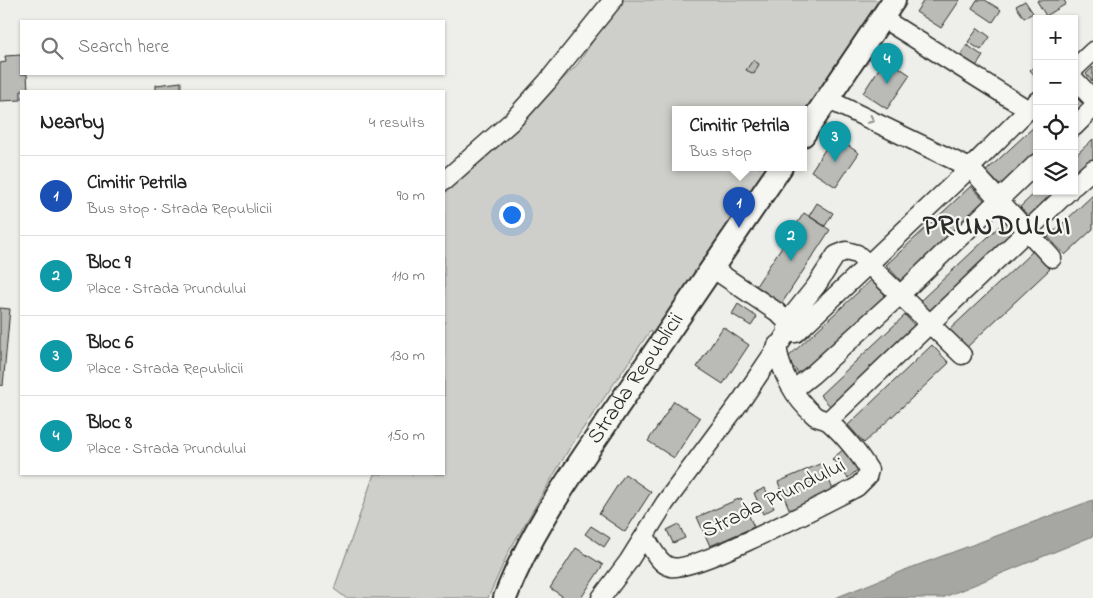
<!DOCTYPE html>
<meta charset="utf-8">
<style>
body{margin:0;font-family:"Indie Flower",sans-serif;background:#f2f2f2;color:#222}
.controls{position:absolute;right:15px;top:15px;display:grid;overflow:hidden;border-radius:0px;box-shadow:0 1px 4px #0004}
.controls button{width:45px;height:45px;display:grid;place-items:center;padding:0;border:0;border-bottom:1px solid #e0e0e0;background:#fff;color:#222;font:25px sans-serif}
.you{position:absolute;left:511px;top:214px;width:18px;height:18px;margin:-12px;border:4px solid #fff;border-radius:50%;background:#1a73e8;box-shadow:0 0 0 8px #1a73e833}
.badge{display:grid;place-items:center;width:32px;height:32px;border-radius:50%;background:#b45309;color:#fff;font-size:16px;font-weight:700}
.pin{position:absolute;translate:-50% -41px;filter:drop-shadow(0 1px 2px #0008)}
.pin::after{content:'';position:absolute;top:26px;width:18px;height:15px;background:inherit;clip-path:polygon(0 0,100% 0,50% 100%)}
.popup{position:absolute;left:672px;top:106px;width:135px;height:65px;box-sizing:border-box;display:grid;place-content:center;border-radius:0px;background:#fff;filter:drop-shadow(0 1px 4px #0005);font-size:16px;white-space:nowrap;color:#767676}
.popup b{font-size:19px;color:#222}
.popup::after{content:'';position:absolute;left:50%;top:100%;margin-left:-10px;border:10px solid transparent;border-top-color:#fff}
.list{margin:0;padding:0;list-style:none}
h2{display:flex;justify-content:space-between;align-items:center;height:65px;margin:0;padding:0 20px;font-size:21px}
h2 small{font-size:16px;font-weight:400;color:#767676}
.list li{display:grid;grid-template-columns:32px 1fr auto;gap:15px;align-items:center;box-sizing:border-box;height:80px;padding:0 20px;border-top:1px solid #e0e0e0}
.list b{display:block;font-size:19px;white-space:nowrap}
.list p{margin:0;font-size:16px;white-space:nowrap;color:#767676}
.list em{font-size:16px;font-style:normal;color:#767676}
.icon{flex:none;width:28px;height:28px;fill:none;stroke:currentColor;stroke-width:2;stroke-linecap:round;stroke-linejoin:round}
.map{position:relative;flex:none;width:1093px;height:598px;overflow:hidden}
.search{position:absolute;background:#fff;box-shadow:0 1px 4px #0004;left:20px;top:20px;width:425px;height:55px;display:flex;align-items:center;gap:12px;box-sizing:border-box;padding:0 18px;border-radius:0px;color:#767676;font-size:19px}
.panel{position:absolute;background:#fff;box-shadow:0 1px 4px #0004;left:20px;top:90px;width:425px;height:385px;border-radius:0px}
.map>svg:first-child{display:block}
.green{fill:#cececa;stroke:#7c7c7a}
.water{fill:#a6a6a3;stroke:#757573}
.building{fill:#babab7;stroke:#2b2b2b}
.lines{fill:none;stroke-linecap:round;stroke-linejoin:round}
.minor-casing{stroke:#2b2b2b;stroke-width:21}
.major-casing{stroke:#2b2b2b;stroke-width:26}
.minor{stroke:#f6f6f2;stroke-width:18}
.major{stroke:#f6f6f2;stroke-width:22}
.oneway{stroke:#90908e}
.labels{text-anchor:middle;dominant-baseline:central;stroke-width:4.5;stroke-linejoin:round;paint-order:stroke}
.street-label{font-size:22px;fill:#2b2b2b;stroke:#f6f6f2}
.district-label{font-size:28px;font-weight:bold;letter-spacing:1px;fill:#2b2b2b;stroke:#f6f6f2}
</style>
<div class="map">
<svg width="1093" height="598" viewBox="0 0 1093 598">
<rect width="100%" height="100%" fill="#eeeeea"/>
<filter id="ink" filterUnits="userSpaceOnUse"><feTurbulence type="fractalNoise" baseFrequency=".02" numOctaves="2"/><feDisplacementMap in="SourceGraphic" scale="10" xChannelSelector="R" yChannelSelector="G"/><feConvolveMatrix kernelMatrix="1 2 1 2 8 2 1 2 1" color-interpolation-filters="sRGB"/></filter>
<g filter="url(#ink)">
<path class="green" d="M620 0H881L803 117V109H675V167H769L656 336 650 331 569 449 509 551 488 598H346L334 589 374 474H444V194L577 65Z"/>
<path class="water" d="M1093 500V536L942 598H835L902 571Z"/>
<path class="building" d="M924 0H960L941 28 916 12Z
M977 0H985L1001 10 993 22 972 8Z
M1039 0H1064L1066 4 1046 16 1037 1Z
M1025 1 1033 13 1024 18 1016 6Z
M978 28 990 37 981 50 968 42Z
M967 45 983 56 973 71 957 60Z
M21 55V74H27L28 91H21V100L0 101V63L6 62 5 56Z
M886 58 910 75 887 109 863 93Z
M753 60 759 64 754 74 746 70Z
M1037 64V78L1030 70Z
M1093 67V82L1086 74Z
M181 82V91H156V85Z
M1074 95 1088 109 1074 123Z
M1037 124V158L1003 189 986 171Z
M834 136 859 153 836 187 811 171Z
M1093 139V161L1074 178V157Z
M971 186 988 204 903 283 886 265Z
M1037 191H1060L1031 219 1020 207Z
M1093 195V229L1065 255 1048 237Z
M817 203 833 213 825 226 809 216Z
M804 213 830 230 778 309 752 292Z
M1005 221 1016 233 931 313 920 301Z
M1033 251 1050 269 965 349 948 331Z
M871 280 888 298 803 378 786 359Z
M738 304 757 317 751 326 732 314Z
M0 308 10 309 3 386 0 385Z
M905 315 916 327 831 407 820 395Z
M723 327 749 345 723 384 697 367Z
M932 345 949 363 864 443 848 425Z
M674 401 700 418 674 458 648 441Z
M845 448 861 467 848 478 832 459Z
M822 463 834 492 790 511 778 482Z
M625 474 651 492 625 532 599 514Z
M765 488 774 508 763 514 754 493Z
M741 498 754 527 710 546 697 517Z
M679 524 685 538 673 543 667 530Z
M591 526 610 538 604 547 585 534Z
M576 548 603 565 581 598H565L550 588Z"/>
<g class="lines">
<g class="minor-casing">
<path id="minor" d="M882 18 1027 109
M1074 69 1093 51
M1074 79 1093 99
M827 99 970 168 1052 258
M1074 127 1093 108
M444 181 512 121 547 82 613 0
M1074 186 1093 169
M787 322 816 286 836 255 846 251 857 254 868 264 962 355
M787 333H796L970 168 1037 101
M793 390 812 375 900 295 1037 163
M828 421 1069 191
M645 536C651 546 658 564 671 567 694 573 829 501 857 487L867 477 869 470C860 455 843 434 829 422 825 419 819 419 815 416 794 398 780 372 777 345
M601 598 628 562 665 503 743 398 787 333V322L777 312 712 268"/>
</g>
<g class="major-casing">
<g id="major">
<path d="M803 135 894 0"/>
<path id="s1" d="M505 598C531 529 575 470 616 409 671 328 726 247 781 167"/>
</g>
</g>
<use href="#minor" class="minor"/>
<use href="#major" class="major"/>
</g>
<defs><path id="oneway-chevron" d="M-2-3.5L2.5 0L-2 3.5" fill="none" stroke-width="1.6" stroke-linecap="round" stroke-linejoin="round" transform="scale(1.25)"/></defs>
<use class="oneway" href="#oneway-chevron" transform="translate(871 120) rotate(25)"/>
</g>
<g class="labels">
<g class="street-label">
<text stroke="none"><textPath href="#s1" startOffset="256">Strada Republicii</textPath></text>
<text transform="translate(774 499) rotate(-26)">Strada Prundului</text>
</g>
<g class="district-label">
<text x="997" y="227">PRUNDULUI</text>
</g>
</g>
</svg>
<div class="controls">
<button>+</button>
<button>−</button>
<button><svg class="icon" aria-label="locate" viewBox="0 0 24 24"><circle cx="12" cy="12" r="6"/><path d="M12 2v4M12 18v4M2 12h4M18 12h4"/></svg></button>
<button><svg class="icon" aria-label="layers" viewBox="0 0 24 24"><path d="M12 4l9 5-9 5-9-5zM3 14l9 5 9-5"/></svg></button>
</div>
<div class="you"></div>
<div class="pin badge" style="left:739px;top:228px;background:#1a4fb4">1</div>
<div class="popup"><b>Cimitir Petrila</b>Bus stop</div>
<div class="pin badge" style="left:791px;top:261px;background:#0f9aa8">2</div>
<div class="pin badge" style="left:835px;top:162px;background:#0f9aa8">3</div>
<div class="pin badge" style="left:887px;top:84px;background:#0f9aa8">4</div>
<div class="search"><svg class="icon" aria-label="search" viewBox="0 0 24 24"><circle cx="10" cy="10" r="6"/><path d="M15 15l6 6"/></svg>Search here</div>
<section class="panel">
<h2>Nearby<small>4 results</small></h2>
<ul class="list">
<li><span class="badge" style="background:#1a4fb4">1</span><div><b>Cimitir Petrila</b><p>Bus stop · Strada Republicii</p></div><em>90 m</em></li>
<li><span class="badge" style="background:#0f9aa8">2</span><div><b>Bloc 9</b><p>Place · Strada Prundului</p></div><em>110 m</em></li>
<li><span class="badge" style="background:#0f9aa8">3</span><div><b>Bloc 6</b><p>Place · Strada Republicii</p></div><em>130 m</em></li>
<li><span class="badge" style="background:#0f9aa8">4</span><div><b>Bloc 8</b><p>Place · Strada Prundului</p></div><em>150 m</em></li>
</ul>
</section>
</div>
